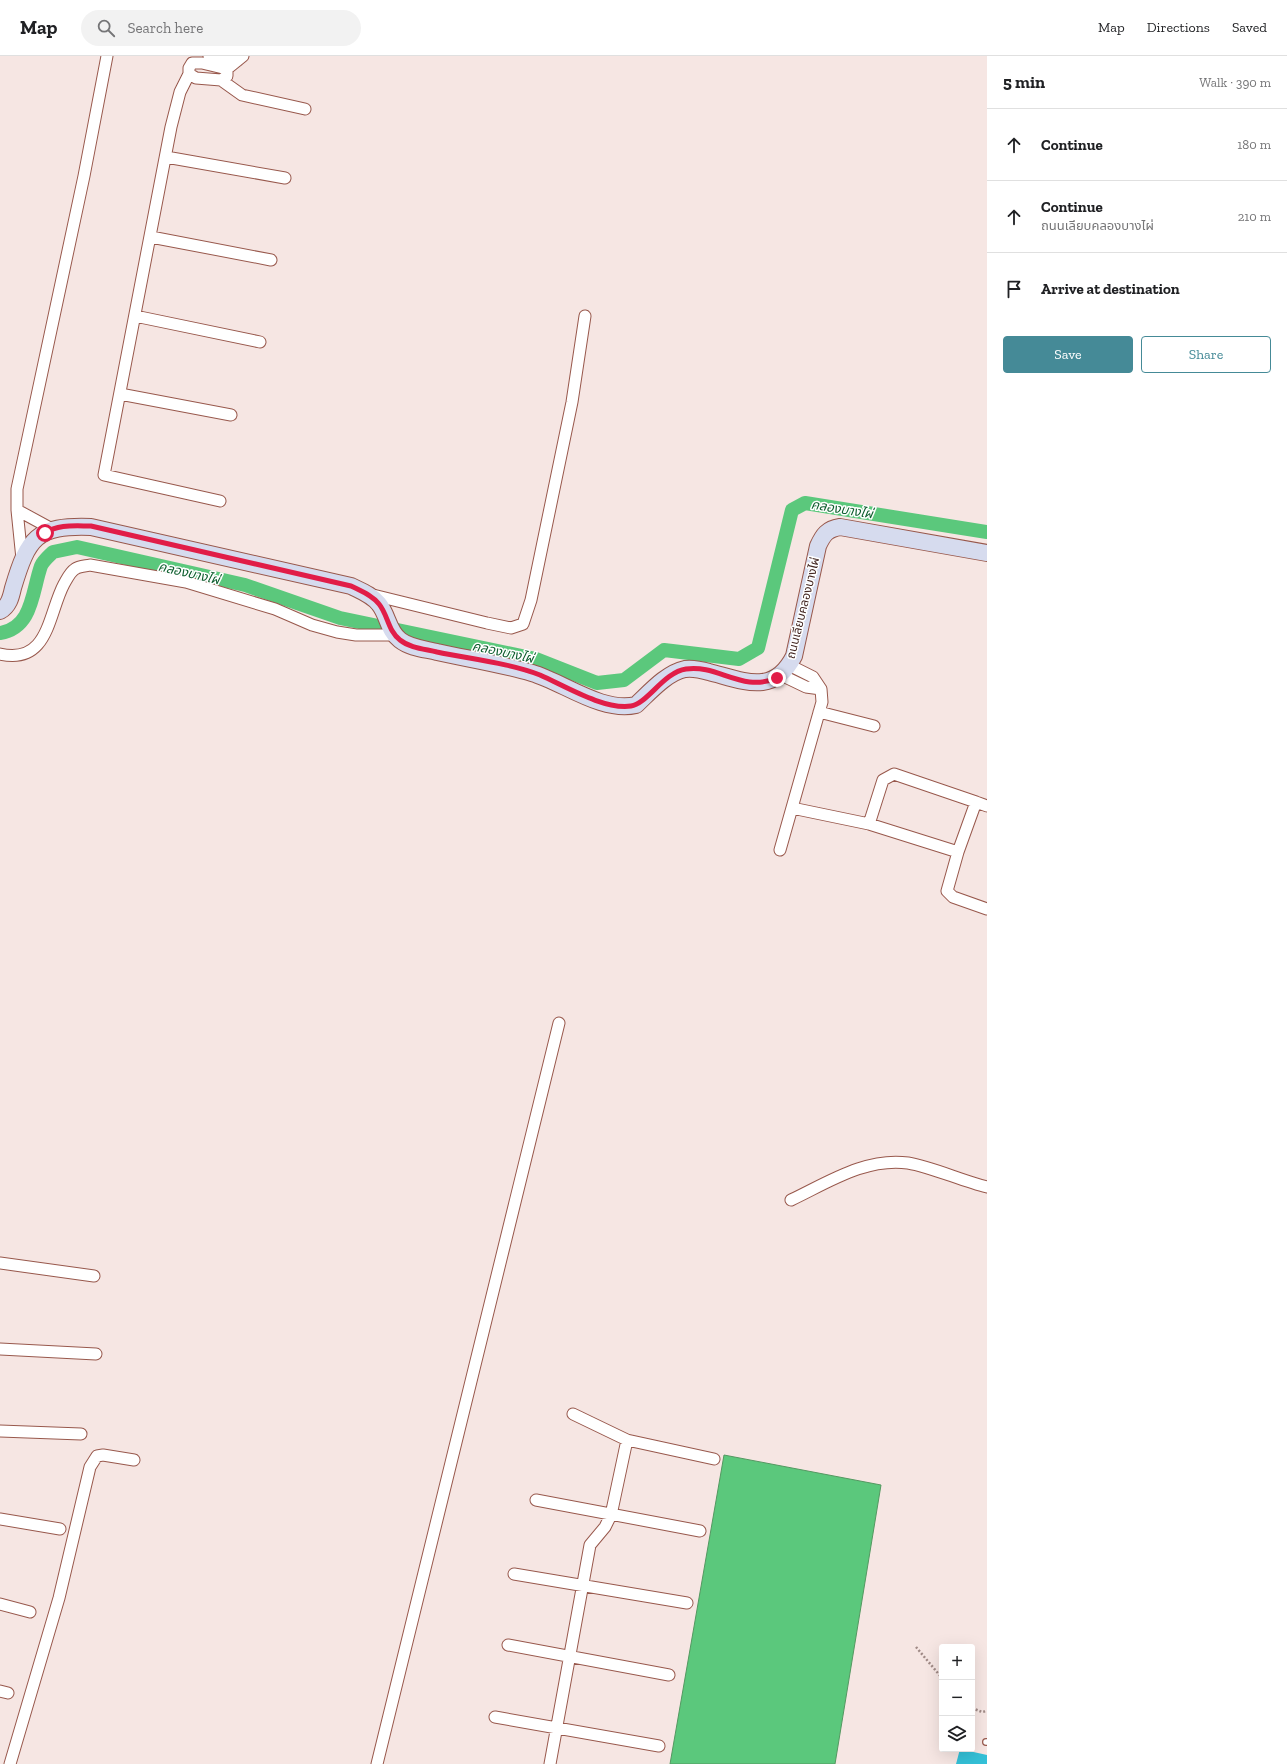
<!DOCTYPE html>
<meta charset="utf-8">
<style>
body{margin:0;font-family:"Zilla Slab","Noto Sans Thai",serif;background:#f2f2f2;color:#202124}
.controls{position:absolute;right:12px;bottom:12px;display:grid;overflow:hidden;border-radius:4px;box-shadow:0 4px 16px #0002}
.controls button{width:36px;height:36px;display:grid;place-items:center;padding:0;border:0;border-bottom:1px solid #e0e0e0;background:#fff;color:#202124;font:20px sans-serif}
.stop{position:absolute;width:12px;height:12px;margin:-9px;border:3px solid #e11d48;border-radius:50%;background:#fff}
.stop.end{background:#e11d48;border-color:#fff;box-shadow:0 1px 4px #0008}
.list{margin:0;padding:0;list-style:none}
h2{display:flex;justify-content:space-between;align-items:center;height:52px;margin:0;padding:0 16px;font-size:17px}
h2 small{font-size:13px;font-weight:400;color:#757577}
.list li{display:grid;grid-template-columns:26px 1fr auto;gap:12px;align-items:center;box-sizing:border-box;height:72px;padding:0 16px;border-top:1px solid #e0e0e0}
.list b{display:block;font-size:15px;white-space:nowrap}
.list p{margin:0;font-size:13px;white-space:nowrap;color:#757577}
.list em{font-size:13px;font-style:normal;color:#757577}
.actions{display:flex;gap:8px;padding:12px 16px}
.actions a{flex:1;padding:9px 0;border:1px solid #458a97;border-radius:4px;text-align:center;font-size:14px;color:#458a97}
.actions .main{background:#458a97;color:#fff}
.icon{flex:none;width:22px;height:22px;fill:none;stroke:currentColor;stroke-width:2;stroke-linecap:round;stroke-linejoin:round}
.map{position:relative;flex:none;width:987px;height:1708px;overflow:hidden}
header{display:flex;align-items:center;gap:24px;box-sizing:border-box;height:56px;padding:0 20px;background:#fff;border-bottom:1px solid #e0e0e0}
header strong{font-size:19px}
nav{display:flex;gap:22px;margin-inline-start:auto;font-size:14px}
.search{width:280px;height:36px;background:#f2f2f2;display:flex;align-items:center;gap:10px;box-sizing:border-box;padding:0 14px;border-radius:22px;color:#757577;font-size:15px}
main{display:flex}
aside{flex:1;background:#fff}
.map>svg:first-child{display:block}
.water{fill:#5bc87c;stroke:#549861}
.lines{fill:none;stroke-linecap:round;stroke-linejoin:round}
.canal{stroke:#5bc87c;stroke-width:14}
.building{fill:#34c0d7}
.lane-casing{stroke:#98584c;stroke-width:8}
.street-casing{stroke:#98584c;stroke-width:13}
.secondary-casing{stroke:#98584c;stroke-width:18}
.path{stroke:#a08a86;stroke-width:2.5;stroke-dasharray:2 2;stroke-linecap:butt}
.lane{stroke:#fff;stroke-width:5.5}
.street{stroke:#fff;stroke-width:11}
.secondary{stroke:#d6dbee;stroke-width:16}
.route{stroke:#e11d48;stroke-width:5}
.labels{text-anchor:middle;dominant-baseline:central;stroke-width:3;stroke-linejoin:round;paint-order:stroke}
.street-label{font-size:12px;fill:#432722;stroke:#fff}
.water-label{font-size:13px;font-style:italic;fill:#0e5e2e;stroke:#fff}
</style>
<header>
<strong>Map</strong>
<div class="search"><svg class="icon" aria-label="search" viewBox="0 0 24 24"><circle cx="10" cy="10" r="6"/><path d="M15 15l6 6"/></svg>Search here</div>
<nav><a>Map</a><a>Directions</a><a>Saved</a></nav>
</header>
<main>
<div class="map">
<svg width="987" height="1708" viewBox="0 0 987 1708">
<rect width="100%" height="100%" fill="#f6e6e3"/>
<path class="water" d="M724 1399 881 1429 835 1708H670Z"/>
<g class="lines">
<path class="canal" d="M0 577C33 572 32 535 41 510 43 505 49 500 53 496L77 491 245 529 340 562 536 603 597 627 624 624 664 594 739 603 758 592 792 454 805 447 987 476"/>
</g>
<path class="building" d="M960 1693 987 1699V1708H956Z"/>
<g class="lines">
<g class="lane-casing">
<path id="lane" d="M986 1686H987"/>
</g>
<g class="street-casing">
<path id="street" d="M209 0 237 5
M227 13 202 7H192L189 12V18L196 22 221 24 227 20V13L243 0
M189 18 180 36 171 71 104 419 220 445
M221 24 242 39 305 53
M166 101 285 122
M151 181 271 204
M135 260 260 286
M120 338 231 359
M17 454 52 473
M22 503 17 454V433L84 120 107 0
M369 538 487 567 511 572 523 568 531 544 572 346 585 260
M0 598C49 609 48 558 64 528 67 523 70 516 75 513 79 510 86 510 90 509L186 526 275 553 312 569 337 576 356 579H394
M781 619 806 631 821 633 813 621 789 609
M819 656 874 670
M976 746 987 750
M792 752 869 768 958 796 947 835 953 841 987 853
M869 768 883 724 894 718 976 746 958 796
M780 794 822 646 821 633
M791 1144C827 1127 866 1101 908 1107 932 1111 962 1125 987 1131
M0 1207 94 1220
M0 1293 96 1298
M573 1358 627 1384 714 1403
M0 1375 81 1378
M536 1444 700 1475
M0 1463 60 1473
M514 1518 687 1547
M0 1548 30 1556
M508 1589 669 1619
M0 1635 8 1637
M495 1661 659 1690
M10 1708 59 1542 90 1411 97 1400 103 1399 134 1404
M377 1708 559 967
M550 1708 590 1489 605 1471 611 1459 627 1384"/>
</g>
<g class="secondary-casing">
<path id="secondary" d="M0 555C9 550 11 541 13 532 28 482 36 469 91 471L351 530C361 535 372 539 379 548 388 559 388 575 400 584 410 592 425 593 437 596 469 603 501 608 532 617 563 626 602 657 636 649 649 637 666 617 685 613 692 612 702 614 709 616 744 625 774 640 794 600L818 490C823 479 827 473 840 471L987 497"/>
</g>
<path class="path" d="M916 1591 942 1622
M972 1652 982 1656 987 1655"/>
<use href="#lane" class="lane"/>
<use href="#street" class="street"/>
<use href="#secondary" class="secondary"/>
</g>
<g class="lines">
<path class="route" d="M45 477C58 468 75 470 91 470L351 530C361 535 372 539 379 548 388 559 388 575 400 584 410 592 425 593 437 596 470 603 509 607 540 619 565 630 604 654 631 650 647 648 664 616 686 613 718 608 742 637 777 622"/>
</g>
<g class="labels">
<g class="street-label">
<text transform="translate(803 552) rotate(-76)">ถนนเลียบคลองบางไผ่</text>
</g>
<g class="water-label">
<text transform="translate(842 453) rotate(9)">คลองบางไผ่</text>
<text transform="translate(189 517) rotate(13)">คลองบางไผ่</text>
<text transform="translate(503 596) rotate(12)">คลองบางไผ่</text>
</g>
</g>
</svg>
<div class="controls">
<button>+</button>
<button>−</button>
<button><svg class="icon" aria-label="layers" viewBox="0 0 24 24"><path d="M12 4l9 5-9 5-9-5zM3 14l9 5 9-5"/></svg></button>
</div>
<div class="stop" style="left:45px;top:477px"></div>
<div class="stop end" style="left:777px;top:622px"></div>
</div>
<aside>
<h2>5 min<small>Walk · 390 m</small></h2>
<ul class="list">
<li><svg class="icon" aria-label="ahead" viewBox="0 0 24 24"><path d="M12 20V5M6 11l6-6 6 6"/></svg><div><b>Continue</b></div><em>180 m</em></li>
<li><svg class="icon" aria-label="ahead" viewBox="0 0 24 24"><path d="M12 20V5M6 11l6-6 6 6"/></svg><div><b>Continue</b><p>ถนนเลียบคลองบางไผ่</p></div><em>210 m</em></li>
<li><svg class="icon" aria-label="arrive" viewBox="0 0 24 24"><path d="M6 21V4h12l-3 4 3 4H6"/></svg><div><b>Arrive at destination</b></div></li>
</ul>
<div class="actions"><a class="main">Save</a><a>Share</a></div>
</aside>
</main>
